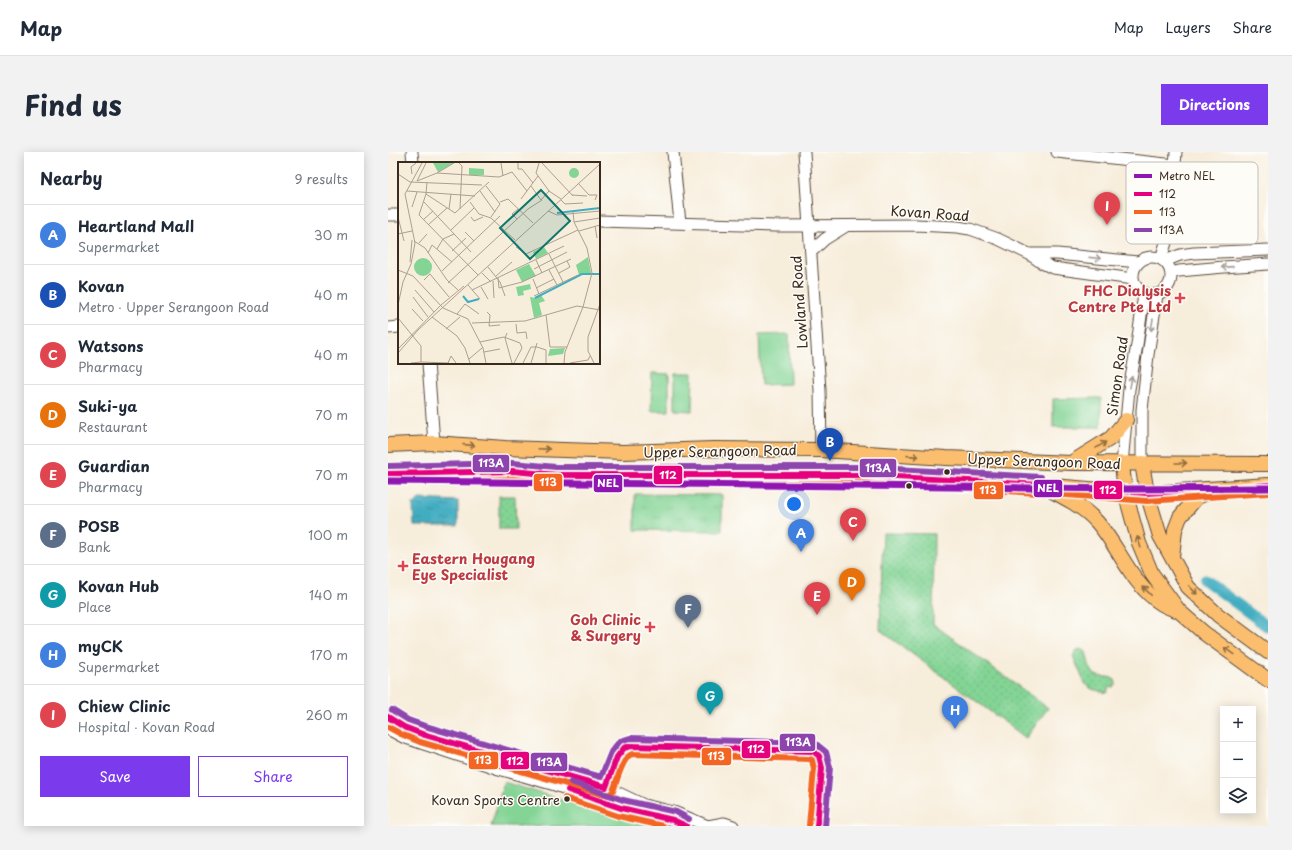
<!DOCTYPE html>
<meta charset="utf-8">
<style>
body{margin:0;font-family:"Playpen Sans",sans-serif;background:#f2f2f3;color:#1f2937}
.controls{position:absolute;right:12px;bottom:12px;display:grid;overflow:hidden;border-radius:0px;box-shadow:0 2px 10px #0003}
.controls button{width:36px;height:36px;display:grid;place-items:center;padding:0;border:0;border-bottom:1px solid #e0e1e3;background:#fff;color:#1f2937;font:20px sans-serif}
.you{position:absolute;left:406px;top:352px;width:14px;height:14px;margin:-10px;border:3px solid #fff;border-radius:50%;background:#1a73e8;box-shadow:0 0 0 6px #1a73e833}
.badge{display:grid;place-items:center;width:26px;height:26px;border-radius:50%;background:#7c3aed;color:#fff;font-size:13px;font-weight:700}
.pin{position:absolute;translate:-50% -33px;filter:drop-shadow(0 1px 2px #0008)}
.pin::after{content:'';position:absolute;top:21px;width:14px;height:12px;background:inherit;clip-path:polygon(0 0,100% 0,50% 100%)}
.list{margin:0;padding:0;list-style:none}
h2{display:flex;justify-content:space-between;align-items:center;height:52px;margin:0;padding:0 16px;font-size:17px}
h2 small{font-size:13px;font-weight:400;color:#747a83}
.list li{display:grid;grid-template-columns:26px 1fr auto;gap:12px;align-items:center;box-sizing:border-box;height:60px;padding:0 16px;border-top:1px solid #e0e1e3}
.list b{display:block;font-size:15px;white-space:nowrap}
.list p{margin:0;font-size:13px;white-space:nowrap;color:#747a83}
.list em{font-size:13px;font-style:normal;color:#747a83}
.actions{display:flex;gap:8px;padding:12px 16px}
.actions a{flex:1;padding:9px 0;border:1px solid #7c3aed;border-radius:0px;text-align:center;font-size:14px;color:#7c3aed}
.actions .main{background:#7c3aed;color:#fff}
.icon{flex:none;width:22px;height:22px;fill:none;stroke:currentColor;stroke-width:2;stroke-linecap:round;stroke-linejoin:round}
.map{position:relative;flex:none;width:880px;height:674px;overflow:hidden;border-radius:0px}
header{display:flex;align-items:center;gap:24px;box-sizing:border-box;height:56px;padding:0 20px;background:#fff;border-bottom:1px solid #e0e1e3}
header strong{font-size:19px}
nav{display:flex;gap:22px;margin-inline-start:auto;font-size:14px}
.intro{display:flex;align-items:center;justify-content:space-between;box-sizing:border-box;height:96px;padding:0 24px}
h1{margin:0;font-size:28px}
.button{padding:10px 18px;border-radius:0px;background:#7c3aed;color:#fff;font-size:14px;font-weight:700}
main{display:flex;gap:24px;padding:0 24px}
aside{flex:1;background:#fff;border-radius:0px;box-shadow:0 2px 10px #0003}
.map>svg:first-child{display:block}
.grass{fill:url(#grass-tufts);stroke:#5f7f5a}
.park{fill:url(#park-dots);stroke:#5f7f5a}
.pitch{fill:#83d495;stroke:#5f7f5a}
.water{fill:url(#water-ripples);stroke:#3e6c70}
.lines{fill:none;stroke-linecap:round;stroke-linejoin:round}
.canal{stroke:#42adc1;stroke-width:11}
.minor-casing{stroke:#57473a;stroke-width:13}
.major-casing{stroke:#57473a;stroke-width:16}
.minor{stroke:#fff;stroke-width:11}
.major{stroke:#fbbe6e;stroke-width:14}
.bus-1-casing{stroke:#fdfcf7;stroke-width:9}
.bus-2-casing{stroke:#fdfcf7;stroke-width:9}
.bus-3-casing{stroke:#fdfcf7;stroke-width:9}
.bus-1{stroke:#e5007d;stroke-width:6}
.bus-2{stroke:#f26522;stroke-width:6}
.bus-3{stroke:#8e44ad;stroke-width:6}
.metro-1-casing{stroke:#fdfcf7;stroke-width:10}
.metro-1{stroke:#9016b2;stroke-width:7}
.oneway{stroke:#a79f9a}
.oneway2{stroke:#916d42}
.health-dot{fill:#e0444e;stroke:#fdfcf7;stroke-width:1.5}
.bus-dot{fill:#3b2a1e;stroke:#fdfcf7;stroke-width:1.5}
.labels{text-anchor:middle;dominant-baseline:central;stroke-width:3;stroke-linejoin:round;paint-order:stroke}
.bus-label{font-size:13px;fill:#3b2a1e;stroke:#fdfcf7;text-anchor:end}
.street-label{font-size:14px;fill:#3b2a1e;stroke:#fdfcf7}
.health-label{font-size:14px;font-weight:bold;fill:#be3a42;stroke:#fdfcf7;text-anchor:end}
.inset-river{fill:none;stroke:#42adc1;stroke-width:2}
.inset-road{fill:none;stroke:#ac9f8f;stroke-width:1}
.view{fill:#0f766e;fill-opacity:0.15;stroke:#0f766e;stroke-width:2}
.inset-edge{fill:none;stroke:#3b2a1e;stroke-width:2}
.key{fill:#fdfcf7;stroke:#c3bdb6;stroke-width:1}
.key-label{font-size:11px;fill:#3b2a1e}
.line-badge{stroke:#fdfcf7;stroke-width:1.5}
.badge-label{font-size:11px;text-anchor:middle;font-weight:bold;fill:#fff}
</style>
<header>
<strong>Map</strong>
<nav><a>Map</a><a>Layers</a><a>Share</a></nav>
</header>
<div class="intro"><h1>Find us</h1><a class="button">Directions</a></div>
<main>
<aside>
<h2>Nearby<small>9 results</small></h2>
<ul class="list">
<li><span class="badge" style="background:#3f7fe0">A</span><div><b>Heartland Mall</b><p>Supermarket</p></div><em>30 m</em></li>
<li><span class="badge" style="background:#1a4fb4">B</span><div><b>Kovan</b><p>Metro · Upper Serangoon Road</p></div><em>40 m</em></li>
<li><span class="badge" style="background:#e0444e">C</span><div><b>Watsons</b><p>Pharmacy</p></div><em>40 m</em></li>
<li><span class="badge" style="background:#e8710a">D</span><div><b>Suki-ya</b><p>Restaurant</p></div><em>70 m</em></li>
<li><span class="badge" style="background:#e0444e">E</span><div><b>Guardian</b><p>Pharmacy</p></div><em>70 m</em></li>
<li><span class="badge" style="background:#5c6f8a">F</span><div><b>POSB</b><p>Bank</p></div><em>100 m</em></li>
<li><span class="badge" style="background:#0f9aa8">G</span><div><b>Kovan Hub</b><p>Place</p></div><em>140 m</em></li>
<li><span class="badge" style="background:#3f7fe0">H</span><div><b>myCK</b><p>Supermarket</p></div><em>170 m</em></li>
<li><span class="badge" style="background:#e0444e">I</span><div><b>Chiew Clinic</b><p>Hospital · Kovan Road</p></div><em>260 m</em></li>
</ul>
<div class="actions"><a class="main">Save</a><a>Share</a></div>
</aside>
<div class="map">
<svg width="880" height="674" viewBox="0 0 880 674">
<defs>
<pattern id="grass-tufts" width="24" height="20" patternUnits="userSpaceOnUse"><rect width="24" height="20" fill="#83d495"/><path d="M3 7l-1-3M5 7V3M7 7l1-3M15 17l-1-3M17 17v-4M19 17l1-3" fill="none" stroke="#72b680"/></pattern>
<pattern id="park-dots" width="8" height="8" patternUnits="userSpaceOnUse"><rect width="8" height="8" fill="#83d495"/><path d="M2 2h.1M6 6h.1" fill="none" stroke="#72b680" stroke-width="1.8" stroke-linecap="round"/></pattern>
<pattern id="water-ripples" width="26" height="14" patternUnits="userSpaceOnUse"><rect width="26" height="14" fill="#42adc1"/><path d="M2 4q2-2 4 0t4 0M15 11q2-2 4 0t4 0" fill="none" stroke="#388d9c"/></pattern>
</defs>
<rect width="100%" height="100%" fill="#fdfcf7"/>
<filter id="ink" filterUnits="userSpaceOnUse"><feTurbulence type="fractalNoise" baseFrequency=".025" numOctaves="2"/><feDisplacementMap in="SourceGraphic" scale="8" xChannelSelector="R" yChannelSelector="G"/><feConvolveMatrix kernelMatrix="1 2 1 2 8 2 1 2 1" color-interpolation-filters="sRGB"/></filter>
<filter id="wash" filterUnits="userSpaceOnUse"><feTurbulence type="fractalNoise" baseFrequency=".012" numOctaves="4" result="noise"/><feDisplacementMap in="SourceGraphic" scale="16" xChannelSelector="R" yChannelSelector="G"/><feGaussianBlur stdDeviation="0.9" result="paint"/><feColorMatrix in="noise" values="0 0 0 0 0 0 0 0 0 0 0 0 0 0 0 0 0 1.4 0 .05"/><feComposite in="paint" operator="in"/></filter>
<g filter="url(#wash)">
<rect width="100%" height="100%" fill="#f7eddb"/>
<path class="grass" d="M247 342 334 343V379L247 378Z"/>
<path class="park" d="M111 344H127L128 377H111Z
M495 381 546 382 545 472 660 556 638 586 492 478Z
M692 497 698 500C700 506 700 513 704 519 708 528 720 522 727 528L728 531 725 535H722L720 537 719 541 704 537 697 532 685 504 689 498Z"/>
<path class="pitch" d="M401 182 402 232 373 233 371 183Z
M264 221 281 222V259H263Z
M287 221H305L304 259 287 258Z
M713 246V275H665V247Z
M116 630 259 674H103Z"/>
<path class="water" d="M31 347 70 349V374H26L25 353Z"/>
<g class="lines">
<path class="canal" d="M817 428 880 475"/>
</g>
</g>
<g filter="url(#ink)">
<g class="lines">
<g class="minor-casing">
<path id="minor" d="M24 0 25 11
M285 0 292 71
M416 0 432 238 433 298
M669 0 787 13
M0 63H11
M211 69 388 74 528 73 569 75 582 77 610 87 641 102 654 111 665 116 745 127
M423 100 437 87 458 74
M641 102H669L750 110
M745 124a19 19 0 1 1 38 0a19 19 0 1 1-38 0Z
M773 107 780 84 783 66 788 0
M777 109 792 103 806 101 880 98
M783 121 791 119 836 115 880 112
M0 176 11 175
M40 211 46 291
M754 311V258L760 203 769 143
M734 312 741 237 749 193 756 142
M0 565 10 573 27 580 114 606 218 635 256 653 286 660 320 674 336 671 345 674
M0 577 15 585 111 617 167 633 233 656 285 668 298 674"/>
</g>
<g class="major-casing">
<path id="major" d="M0 293 46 291 117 296 235 300 325 297 433 298 558 306 683 311 880 312
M683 311 723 286 738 268
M754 311 759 341 772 384 800 435 830 463 880 500
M734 312 737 340 751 391 764 422 791 459 816 481 880 528
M0 322 125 319 168 323H471L653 333 737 340 759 341 880 333
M658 336C676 345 696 355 709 370 732 396 743 433 774 452 779 455 785 457 791 459
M784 405 787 378 792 365 809 345 824 339"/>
</g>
<use href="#minor" class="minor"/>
<use href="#major" class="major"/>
<g class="bus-1-casing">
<path id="bus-1" d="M0 322 125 319 168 323H471L653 333 759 341 880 333
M0 565 16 575 34 582 218 635 229 605 236 596 243 594 425 599 431 604 434 616 429 674
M180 638 233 656 285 668 298 674"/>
</g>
<g class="bus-2-casing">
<path id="bus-2" d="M0 330 125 327 168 331H471L652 341 759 349 880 341
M0 575 13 582 32 590 217 643 222 642 225 639C229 630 234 605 244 602L422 607 424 608 426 617 421 673
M177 646 230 664 275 674"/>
</g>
<g class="bus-3-casing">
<path id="bus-3" d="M0 314 125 311 168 315H471L653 325
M4 558 20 568 37 574 213 625 223 600 232 589 242 586 427 591 438 600 442 615 437 674
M183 630 235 648 288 660 301 667"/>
</g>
<use href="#bus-1" class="bus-1"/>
<use href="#bus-2" class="bus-2"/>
<use href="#bus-3" class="bus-3"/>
<g class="metro-1-casing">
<path id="metro-1" d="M0 329 741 337 880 336"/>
</g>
<use href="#metro-1" class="metro-1"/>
</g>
<defs><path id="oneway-shaft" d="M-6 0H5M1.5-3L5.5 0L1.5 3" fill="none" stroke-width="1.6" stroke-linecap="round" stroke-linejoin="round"/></defs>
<g class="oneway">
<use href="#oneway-shaft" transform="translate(707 106) rotate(6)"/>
<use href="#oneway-shaft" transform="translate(839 115) rotate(176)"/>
<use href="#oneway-shaft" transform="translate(764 173) rotate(99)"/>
<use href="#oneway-shaft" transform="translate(743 230) rotate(-80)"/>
</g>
<g class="oneway2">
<use href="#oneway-shaft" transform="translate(81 293) rotate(4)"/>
<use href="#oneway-shaft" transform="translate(713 293) rotate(-32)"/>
<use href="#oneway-shaft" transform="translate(156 297) rotate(2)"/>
<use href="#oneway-shaft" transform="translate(525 304) rotate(4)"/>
<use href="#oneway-shaft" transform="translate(793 311)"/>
<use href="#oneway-shaft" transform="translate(751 390) rotate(-108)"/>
<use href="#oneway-shaft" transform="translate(805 438) rotate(46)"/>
<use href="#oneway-shaft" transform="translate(759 439) rotate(-134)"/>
<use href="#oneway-shaft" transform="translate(841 499) rotate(-144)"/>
</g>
</g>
<g class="health-dot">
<path d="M790 140h4v4h4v4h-4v4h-4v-4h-4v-4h4z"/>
<path d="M13 408h4v4h4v4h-4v4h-4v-4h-4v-4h4z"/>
<path d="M260 469h4v4h4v4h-4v4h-4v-4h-4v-4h4z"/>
</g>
<g class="bus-dot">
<circle cx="559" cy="320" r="3.5"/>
<circle cx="521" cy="334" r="3.5"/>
<circle cx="179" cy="647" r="3.5"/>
</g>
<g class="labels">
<g class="bus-label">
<text x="172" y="647">Kovan Sports Centre</text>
</g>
<g class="street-label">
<text transform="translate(542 61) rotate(4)">Kovan Road</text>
<text transform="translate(411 150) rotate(-94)">Lowland Road</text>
<text transform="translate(729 224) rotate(-82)">Simon Road</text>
<text transform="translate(332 299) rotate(-1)">Upper Serangoon Road</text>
<text transform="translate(656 309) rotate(2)">Upper Serangoon Road</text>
</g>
<g class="health-label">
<text x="783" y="138">FHC Dialysis<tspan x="783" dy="16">Centre Pte Ltd</tspan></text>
<text x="24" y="406" text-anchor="start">Eastern Hougang<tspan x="24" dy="16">Eye Specialist</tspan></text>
<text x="253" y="467">Goh Clinic<tspan x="253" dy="16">&amp; Surgery</tspan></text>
</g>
</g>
<g transform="translate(10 10)">
<rect width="202" height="202" fill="#f7eddb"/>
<path d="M132 122 133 127 125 129 126 133 120 134 118 125Z" fill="#83d495"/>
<path d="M35 1H56L40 10Z" fill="#83d495"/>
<path d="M71 6 86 7V13H71ZM190 95 193 111 181 113 178 103ZM131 102 138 114 124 120 118 108ZM143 133 147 139 141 141 144 153 136 156 132 135 138 136ZM167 186 165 192 150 194 152 187Z" fill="#83d495"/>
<path d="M171 11a5 5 0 1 1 10 0a5 5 0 1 1-10 0ZM146 85 150 91 138 97 135 90ZM16 105a9 9 0 1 1 18 0a9 9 0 1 1-18 0Z" fill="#83d495"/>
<path class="inset-river" d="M159 51 202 46M65 134 70 140 81 137M137 136 184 112H202"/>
<path class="inset-road" d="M61 1 64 4 62 47M103 1 105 14M120 1V7H124L135 21M141 1 138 11 151 29 163 37M144 1 175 34M39 11 101 15 114 10 129 29M0 12 12 20 84 23M14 12 13 5 18 1M19 19 39 11 56 1M19 19 28 1M180 21 191 33H199L197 38M88 24 102 42 93 55M133 24 143 38M9 29 77 34M82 29 97 50M28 32 57 51 91 20M174 33 189 34M123 37 140 14M143 38 151 29M163 38 167 42 185 41M26 40 73 90M72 40 81 52 93 56 117 78M102 40 110 37 135 61M14 45 19 30M51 47 53 32M150 49 159 53 202 49M175 50 176 60 189 86 194 111 185 145M21 53 80 113M21 53 28 32 29 20M0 55 6 79M73 55 76 59 85 55M119 57 114 52 120 47M25 58 35 49M176 60 202 56M30 63 49 46M197 64 199 76M53 68 76 46M181 69 202 63M67 70 76 79M0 72 14 69M16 79 27 86 49 118 60 128M21 81 29 72M118 85 128 92 180 68M39 87 45 77 56 72M54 89 68 76M30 91 34 83 54 100M151 92 165 120M138 98 144 111M12 100 14 78M90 105 102 120 107 134M136 107 169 90M0 108 15 114 45 146 70 157 85 186 88 201M151 108 159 123M44 109 102 54M84 111 93 120M161 111 172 105 169 99M98 114 114 100M100 116 101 126 124 120 173 97M135 117 141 132M26 118 32 112 51 135M95 119 96 136M50 121 130 47 144 38M70 123 82 137M83 125 90 137M138 126 156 117M17 128 36 150M74 128 166 84M136 134 180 113M15 135 30 155M0 143 5 120 13 102 17 81 7 32 24 1M14 147 25 159M89 150 92 153 91 164 102 163M59 152 67 142 81 152M148 153 152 185H169M34 155 59 174 67 186 72 201M0 156 23 184V200L13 201M74 161 127 159 179 144 202 148M118 162 119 171 128 170 129 177M48 167 62 155M109 171 107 176 114 201M82 180 106 175 122 181 124 186 116 201M0 187 43 143 66 124M86 190 102 187M0 191 20 168 202 2M71 197 84 186M23 200 51 201M50 201 53 194 58 201M125 201 133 185H139L148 188V201M133 201 139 181M166 201 167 190 185 145M172 201 190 198 192 194M196 201 190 189V175L202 142"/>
<path class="view" d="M143 28 172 59 132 97 102 66Z"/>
<rect width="202" height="202" class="inset-edge"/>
</g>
<rect x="738" y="10" width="132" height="82" rx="6" class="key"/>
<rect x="746" y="22" width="18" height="4" fill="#9016b2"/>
<rect x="746" y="40" width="18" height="4" fill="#e5007d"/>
<rect x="746" y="58" width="18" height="4" fill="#f26522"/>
<rect x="746" y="76" width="18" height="4" fill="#8e44ad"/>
<g class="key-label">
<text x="771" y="28">Metro NEL</text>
<text x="771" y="46">112</text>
<text x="771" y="64">113</text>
<text x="771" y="82">113A</text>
</g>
<g class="line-badge">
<rect x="84" y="302" width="38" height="19" rx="4" fill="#8e44ad"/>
<rect x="471" y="306" width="38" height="20" rx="4" fill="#8e44ad"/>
<rect x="265" y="313" width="30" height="20" rx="4" fill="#e5007d"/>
<rect x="145" y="321" width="30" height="19" rx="4" fill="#f26522"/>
<rect x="205" y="322" width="30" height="19" rx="4" fill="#9016b2"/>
<rect x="645" y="327" width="30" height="19" rx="4" fill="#9016b2"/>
<rect x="705" y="328" width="30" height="20" rx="4" fill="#e5007d"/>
<rect x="585" y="329" width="31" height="19" rx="4" fill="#f26522"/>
<rect x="391" y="581" width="37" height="19" rx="4" fill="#8e44ad"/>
<rect x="353" y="588" width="30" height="19" rx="4" fill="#e5007d"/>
<rect x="313" y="595" width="31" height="19" rx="4" fill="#f26522"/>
<rect x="80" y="599" width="31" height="19" rx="4" fill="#f26522"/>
<rect x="112" y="599" width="30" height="19" rx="4" fill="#e5007d"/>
<rect x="142" y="600" width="38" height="20" rx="4" fill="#8e44ad"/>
</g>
<g class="badge-label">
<text x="103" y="315">113A</text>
<text x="490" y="320">113A</text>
<text x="280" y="327">112</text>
<text x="160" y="334">113</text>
<text x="220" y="335">NEL</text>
<text x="660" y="340">NEL</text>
<text x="720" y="342">112</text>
<text x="600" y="342">113</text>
<text x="410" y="594">113A</text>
<text x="368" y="601">112</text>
<text x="328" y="608">113</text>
<text x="95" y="612">113</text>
<text x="127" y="613">112</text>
<text x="161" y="614">113A</text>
</g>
</svg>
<div class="controls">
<button>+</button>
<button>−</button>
<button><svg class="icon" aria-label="layers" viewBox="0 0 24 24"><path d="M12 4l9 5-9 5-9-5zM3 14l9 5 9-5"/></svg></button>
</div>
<div class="you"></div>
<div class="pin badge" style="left:413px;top:400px;background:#3f7fe0">A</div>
<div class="pin badge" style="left:442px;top:309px;background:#1a4fb4">B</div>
<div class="pin badge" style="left:465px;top:389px;background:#e0444e">C</div>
<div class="pin badge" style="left:464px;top:449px;background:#e8710a">D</div>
<div class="pin badge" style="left:429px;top:463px;background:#e0444e">E</div>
<div class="pin badge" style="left:300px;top:476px;background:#5c6f8a">F</div>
<div class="pin badge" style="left:322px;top:563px;background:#0f9aa8">G</div>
<div class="pin badge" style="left:567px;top:577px;background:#3f7fe0">H</div>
<div class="pin badge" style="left:719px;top:73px;background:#e0444e">I</div>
</div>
</main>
